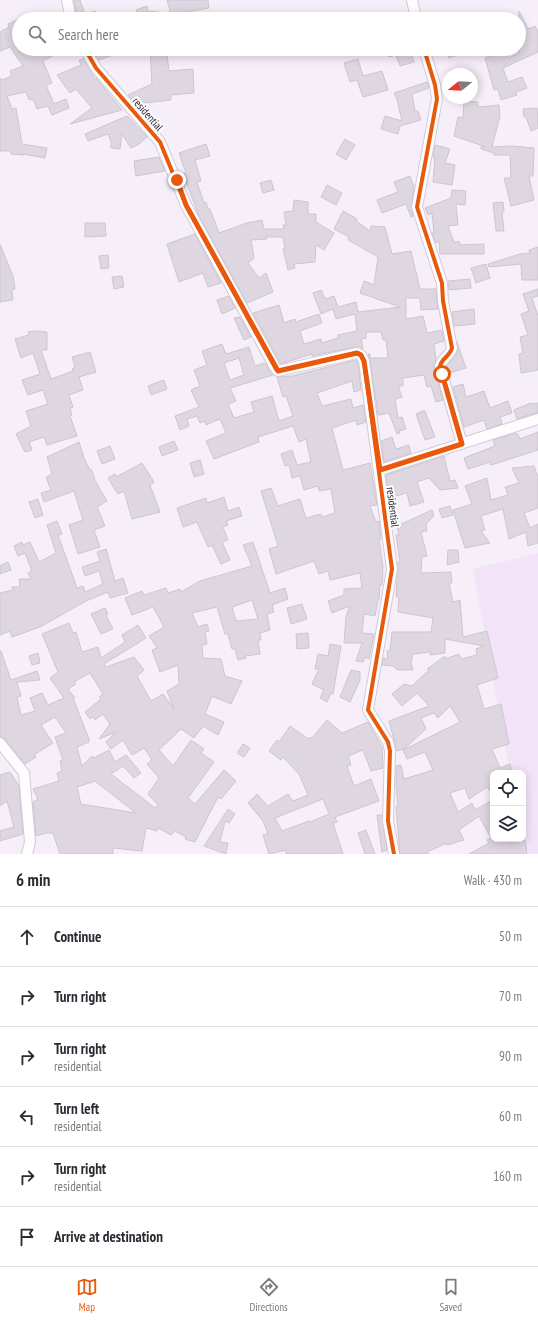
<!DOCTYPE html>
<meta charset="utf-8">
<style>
body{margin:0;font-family:"PT Sans Narrow",sans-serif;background:#f7f7f7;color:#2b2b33}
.controls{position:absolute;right:12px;bottom:12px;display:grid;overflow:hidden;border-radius:8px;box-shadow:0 2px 10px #0003}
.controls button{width:36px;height:36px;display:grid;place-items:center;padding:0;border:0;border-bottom:1px solid #e1e1e2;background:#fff;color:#2b2b33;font:20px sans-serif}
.compass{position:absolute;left:442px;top:68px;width:36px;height:36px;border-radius:50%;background:#fff;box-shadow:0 2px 10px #0003;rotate:252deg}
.stop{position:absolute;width:12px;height:12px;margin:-9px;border:3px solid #ea580c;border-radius:50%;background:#fff}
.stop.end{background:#ea580c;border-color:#fff;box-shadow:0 1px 4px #0008}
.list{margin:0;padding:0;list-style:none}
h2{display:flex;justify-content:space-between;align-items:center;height:52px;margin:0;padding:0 16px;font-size:17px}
h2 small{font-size:13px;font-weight:400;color:#7c7c81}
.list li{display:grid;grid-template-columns:26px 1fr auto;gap:12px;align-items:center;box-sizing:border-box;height:60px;padding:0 16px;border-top:1px solid #e1e1e2}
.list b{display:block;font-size:15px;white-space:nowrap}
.list p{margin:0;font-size:13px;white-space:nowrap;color:#7c7c81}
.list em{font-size:13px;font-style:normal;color:#7c7c81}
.icon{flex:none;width:22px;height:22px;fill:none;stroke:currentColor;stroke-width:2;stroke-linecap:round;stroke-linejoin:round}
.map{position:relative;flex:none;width:538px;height:854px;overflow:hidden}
.search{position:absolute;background:#fff;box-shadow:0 2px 10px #0003;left:12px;right:12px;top:12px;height:44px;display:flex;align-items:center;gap:10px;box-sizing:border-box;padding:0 14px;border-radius:22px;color:#7c7c81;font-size:15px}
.sheet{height:412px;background:#fff}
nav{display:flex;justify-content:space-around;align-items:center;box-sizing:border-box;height:56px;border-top:1px solid #e1e1e2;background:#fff;font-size:11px;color:#7c7c81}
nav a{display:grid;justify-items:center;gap:2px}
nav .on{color:#ea580c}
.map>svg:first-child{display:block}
.built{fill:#f3e3f8}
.building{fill:#ded6e0;stroke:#cdc6cf;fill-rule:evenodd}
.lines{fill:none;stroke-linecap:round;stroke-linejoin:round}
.street-casing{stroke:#d2cbd5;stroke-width:12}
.street{stroke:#fefcfe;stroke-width:10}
.cycleway-casing{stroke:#fdfdfd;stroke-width:6}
.cycleway{stroke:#e8590c;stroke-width:4}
.route{stroke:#ea580c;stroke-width:5}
.labels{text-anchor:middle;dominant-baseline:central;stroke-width:4;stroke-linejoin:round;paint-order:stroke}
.street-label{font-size:11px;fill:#29222b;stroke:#fdfdfd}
</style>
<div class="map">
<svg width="538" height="854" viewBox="0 0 538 854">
<rect width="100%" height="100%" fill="#f6eef9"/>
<path class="built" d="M538 553V854H525L522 839 523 773H510L473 569Z"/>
<path class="building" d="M74 0H80L85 14 95 11 97 19H77Z
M167 0H208L209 8 171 15Z
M147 6 148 11 158 12V19H139L136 10Z
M519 11 528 29 535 26 538 32V52L503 68 508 82 522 77 527 88 516 92 517 95 501 100 498 89 494 90 485 58 505 50 508 58 519 53Z
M17 20 19 25V49H65L43 61 52 83 46 85 54 104 66 99 69 108 52 115 48 106 37 109 33 99 29 100 26 92 7 96 12 109 16 108 22 144 47 148 45 158 23 154 24 155 11 154 10 151H0V78L2 80 12 76 10 71 23 66 10 47 0 51V32L9 27 8 24Z
M108 49H126V50L99 60 95 54Z
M150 49H160L162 50 163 54H167L169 71 193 69 194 93 171 95V100L136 104 135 103 128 95 152 84Z
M388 49H410L414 62 400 66 396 55 389 57Z
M446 49H471V50L449 58Z
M83 59 95 79 96 78 122 110 70 124 92 108 76 89 70 93 57 75 81 65 79 60Z
M358 59 363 76 382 71 388 90 363 97 357 80 350 82 344 63Z
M427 82 429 88 412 94 415 111H418L421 120 400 126 398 134 381 129 385 116 402 121 397 99 394 93Z
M464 101 478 102V107L499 105 500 116 492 147 512 146 534 148 533 176H529L534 200 511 206 504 178H511L510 155H494V153L481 149V147H486L454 136 458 117 463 118Z
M145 106 161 125 157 128 141 110Z
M537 108 538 128 531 131 526 117H524L523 109Z
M127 116 147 137 139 144 131 148 122 134 120 149 111 148V142L108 134 88 141 85 134Z
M345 139 355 145 346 160 336 154Z
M206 144 210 156 195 160 201 181 197 182 204 203 206 202 208 209H210L219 233 247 223 262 220 264 229H284L283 225H286L284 212 293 211 294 200 308 202V214H316V222L334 233 324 250 316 245 315 262 294 264 295 268 288 270 283 249H285L283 237H266L267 239 251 240 254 258 248 263 259 278 266 273 273 292 247 303 199 216 183 174 186 173 179 153Z
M435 145 450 149 445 163 455 165 452 185 433 182 435 158H433Z
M159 157 165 171 136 176 134 161Z
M410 176 414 187 411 206 413 216 411 217 406 204 382 213 377 200 398 192 394 182Z
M271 180 274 190 263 193 260 183Z
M327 185 342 193 336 205 321 197Z
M452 190 466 191 465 205 456 204 458 225 448 226 454 242H460V245L484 244V254H440L439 241 436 243 432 233H434L432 213 428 215 425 208 451 198Z
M503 202 504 212H502L504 231H496L493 203Z
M343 211 357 219 356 221 370 231 371 226 385 227 392 254 411 251 420 289H436L438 309 421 310 420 298H406V319L423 316 427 333 442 330 444 341 434 344 436 359 434 367 443 400 436 402 431 386 427 387 424 375 403 378V386H398L402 397 395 399 398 418 402 417 406 429 399 431 400 433 397 434 389 413 378 415 370 360 368 354H370V358H388L386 340H383L381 332H366V338L361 339 363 349 356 347 312 356V354L281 364 253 313 279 305 284 323 295 319 296 322 319 314 322 323 300 331 304 344 321 339 322 343 338 338V335L357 331 355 314 336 319 333 309 321 314 313 293 321 290 325 299 334 296 338 307 356 302 358 312 400 307 360 293 364 281 374 285 378 257 348 240 349 237 334 229Z
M85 223H105L106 236 85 237Z
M195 234 221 283 208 287 203 273 179 282 167 244Z
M0 244 13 276 15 289 12 290 13 300 0 302Z
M538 247V280H522L521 264 489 267 488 264 520 254 530 253 529 250Z
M108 255 109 268 101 269 99 256Z
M486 264 490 278 476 283 471 268Z
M122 276 124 287 114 289 112 277Z
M470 279 471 288 449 290 448 281Z
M538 289V296L532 298 538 316V370L521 373 519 354 523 353 520 337 528 335 521 314 529 311 523 294Z
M229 296 235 308 222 314 217 300Z
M474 309 475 324 454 326 452 312Z
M240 317 251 337 244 340 234 318Z
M35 331 47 332V350H41L51 379 73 371 72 369 75 367 72 357 90 352 96 372 79 377 83 390 69 395 73 407 70 408 72 415 70 416 77 436 47 445 44 437 29 442 32 450 25 452 16 434 31 426 26 411 48 404 43 390 28 395 22 380 40 374 33 353 21 358 15 339 29 335 28 332Z
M457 342 466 368 449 373 447 366 457 353Z
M222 344 226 354 249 347 255 366 265 363 273 375 230 388 236 401 228 404 234 418 254 412 251 402 272 396 279 421 293 416 286 396 283 397 277 377 292 376 356 360 358 363 361 390 354 392 352 381 317 393 322 406 351 399 353 408 363 405 366 422 357 425 356 420 332 428 343 470 370 463 377 505 370 506 376 522 379 521 381 539H379L383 567 382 585H380L379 600H378L375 616 364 614 362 633 374 634 369 659 365 657 363 662 356 661 362 643H344L346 616 350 606 332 613 328 601 344 595V589L362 588 360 573 330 580 328 571 319 574 314 561 276 574 269 549 278 546 261 491 271 488 278 506 300 499 306 518 321 514 322 517 335 513 331 489 319 491 318 486 304 490 300 476 292 478 289 465 285 466 281 454 292 450 297 465 311 462 306 439 299 442 293 426 258 437 259 442 214 459 206 441 226 433 220 419 206 425 205 421 200 423 197 416 187 419 189 426 180 430 175 416 199 407 191 390 200 386 194 370 207 365 202 351ZM239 358 244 375 230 380 224 363Z
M164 380 167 389 151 395 148 386Z
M463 384 466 397 484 391 490 408 508 401 512 413 500 417 502 424 487 429 484 420 464 427 453 387Z
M531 403V404L538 403V412L517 419 514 410Z
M422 411H425L435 437 425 440 416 414Z
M538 432V450L491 465 490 462 468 469 464 458 495 446 493 440 517 433 520 439Z
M392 437 396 449 409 445 411 453 384 462 381 441Z
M174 441 178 450 162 456 159 447Z
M79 442 84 458 90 470 91 469 95 479H94L107 501 97 507 105 526 94 530 100 547 78 554 69 525 83 520 74 491 44 502 41 493 51 490 46 477 52 474 47 457Z
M110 446 115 459 102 464 97 451Z
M444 456 450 481 455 480 458 488 440 490 429 478 417 482 424 502 410 506 407 493 392 497 394 502 390 503 386 475Z
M200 460 204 474 194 477 190 463Z
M142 463 154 482 150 485 160 512 132 519 124 491 118 494 108 478 115 474 116 477Z
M534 466 538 477V508L524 513 530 528 538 524V543L528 546 526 532 509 539 503 509 481 516 485 530 481 531 490 543 465 548 453 510 472 504 465 486 487 478 491 500 508 495 505 487 519 483 512 468Z
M224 497 228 511 239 507 242 516 226 521 228 525 223 527 228 540 222 542 230 560 221 564 212 545 208 547 197 522 183 527 177 508 206 498 207 503Z
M38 499 43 515 35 518 29 502Z
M450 506 453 515 442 518 439 509Z
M432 510 434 516 426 524 427 531 421 532 427 556 422 557 421 573 451 572 452 583H449L453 602 460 600 463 637 487 631 498 678 477 685 484 709 501 704 509 744 492 749 500 768 510 764 512 772 493 773V795L487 787 469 799 465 788 450 793 458 812 472 803 475 810 493 800V839H495L496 842 510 839 509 843 525 840 527 854H469L489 843 487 840 491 838 479 816 459 830 464 840 447 845V843L427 852 429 854H400L396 806H398L396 785V766L401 765 404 779 433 770 425 752 407 759 403 750 460 722 450 706 438 718 434 713 421 718 426 729 404 749 397 751 389 721 429 706 417 693 402 706 392 694 404 684 412 686 430 669H427L445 656V659L459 654 461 659 477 655 476 649 484 646 445 639V653L430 655 431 652 413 654 411 662 413 670H397L393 666 382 665 383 658 388 659 387 651H390L392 632H431L433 618 398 612 399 597H396L398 562H400L396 535H399L397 526Z
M57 521 62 534 58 535 77 588 83 586 85 592 103 584 99 571 85 576 82 567 100 561 97 552 106 549 115 581 123 578 128 593 110 598 108 592 86 601 40 627 12 637 10 631 0 635V593L13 590 12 587H20L19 579H31L28 573 32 571 25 553 18 556 14 546 22 542 23 545 30 542 39 562 56 553 47 525Z
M253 542 270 593 285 588 288 599 272 605 274 612 267 614 270 630 260 633 261 640H258L260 654 245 656 246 658 238 660 235 649H232L228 634H225L217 607 192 613 198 627 207 624 209 631 205 632 207 644 202 645 203 658 221 659 225 676 242 681 231 704 212 696 205 714 224 722 218 735 203 726 194 738 181 729 159 750 173 766 191 740 204 749 201 753 214 762 188 798 195 804 224 770 236 781 221 799 218 797 217 799 195 842 185 839 186 837 175 831 171 835 158 828 157 831 146 828 142 851 113 848V854H60L53 833H46L36 836 33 802 38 799 33 789 59 781 57 773 62 771 60 761 63 760 55 737 66 733 55 717 41 725 53 743 34 755 36 757 25 764 5 739 0 737V651H1L11 680 37 671 40 680 17 682 21 696 17 697 21 715 35 711 30 698 42 693 48 705 64 698 50 678 58 672 42 634 69 623 73 633 76 632 82 652 98 647 101 658 125 642 122 635 138 625 146 638 104 664 106 667 134 657 144 670 137 676 151 701 163 694 174 709 167 691 179 684 178 665 160 672 152 650 157 648 149 636 164 627 153 607 132 615 125 598 142 591 144 595 166 588 168 593 180 589 181 592 200 581 252 566 243 545ZM252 600 258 619 236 621 232 607ZM90 673 103 694 99 697 101 699 85 712 90 719 93 717 95 720 103 714 110 724 99 739 116 732 106 742 111 749 123 740 132 755 144 748 152 760 147 764 159 778 148 794 158 805 155 808 111 774 123 766 134 778 141 773 126 755 115 762 109 750 94 758 92 756 82 766 77 747 89 742V739L73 698H75L68 689 76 684 74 682ZM95 781 136 813 81 804 77 787Z
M448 550H458L459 562 447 565Z
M8 562 11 570 0 574V566Z
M302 604 307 619 291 624 287 608Z
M105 608 108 614 106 615 113 629 101 634 91 614Z
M308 633 309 648 297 649 296 634Z
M330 644 341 646 333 694 331 693 327 702 320 698 324 690 312 684 319 669H315L318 654 328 656Z
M38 653 40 663 32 665 29 656Z
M351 670 360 672V680L350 702 340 697Z
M327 720 342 733 368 722 382 747 383 768 371 771 363 750 348 756 351 765 347 766 354 786 371 779 379 801 335 817 337 822 333 823 343 854H286V850L269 854 263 835 268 834 263 821 248 803 257 794 268 806 288 794 293 801 308 795 299 774 283 757 281 760 269 751 277 740 279 742 290 726 308 739 310 737 312 738ZM323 799 329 814 310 822 309 821 282 831 275 818Z
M243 744 250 748 244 757 237 753Z
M10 772 19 786 23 834 0 841V831L14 827 7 801 0 806V775Z
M228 809 235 814 229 823 225 821 220 842 228 843 226 854 204 846Z
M377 815H382L387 850 382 852Z
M366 830 375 854H365L358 833Z"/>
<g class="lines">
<g class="street-casing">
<path id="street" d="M67 0 71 19
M412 0 416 19
M85 49 96 68 160 142 186 205 276 369 278 371 357 353 361 355 364 361 392 569 368 710 388 742 390 751 388 821 394 854
M424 49 435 85 437 99 417 207 442 283 443 301 452 348C450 356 442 358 440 366L462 444
M380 470 538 419
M0 743 24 773 30 842 27 854"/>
</g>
<use href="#street" class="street"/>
<g class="cycleway-casing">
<path id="cycleway" d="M85 49 96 68 160 142 186 205 276 369 278 371 357 353 361 355 364 361 392 569 368 710 388 742 390 751 388 821 394 854
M424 49 435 85 437 99 417 207 442 283 443 301 452 348C450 356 442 358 440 366L462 444"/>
</g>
<use href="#cycleway" class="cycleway"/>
</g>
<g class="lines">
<path class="route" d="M177 180 186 205 278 371 357 353 361 355 364 361 380 470 462 444 442 374"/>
</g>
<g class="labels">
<g class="street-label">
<text transform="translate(148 114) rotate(49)">residential</text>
<text transform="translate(393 507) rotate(83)">residential</text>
</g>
</g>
</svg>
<div class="controls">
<button><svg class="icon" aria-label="locate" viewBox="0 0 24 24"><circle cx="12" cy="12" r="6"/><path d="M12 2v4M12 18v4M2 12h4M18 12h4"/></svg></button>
<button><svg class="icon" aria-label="layers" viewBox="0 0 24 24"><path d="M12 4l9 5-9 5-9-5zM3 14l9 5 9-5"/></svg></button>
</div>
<svg class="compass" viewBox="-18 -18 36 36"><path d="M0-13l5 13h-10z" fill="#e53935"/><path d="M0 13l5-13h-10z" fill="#7c7c81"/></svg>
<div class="stop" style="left:442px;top:374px"></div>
<div class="stop end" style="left:177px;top:180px"></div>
<div class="search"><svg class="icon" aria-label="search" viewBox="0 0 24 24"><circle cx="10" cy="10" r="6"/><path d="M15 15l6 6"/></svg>Search here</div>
</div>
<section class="sheet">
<h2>6 min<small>Walk · 430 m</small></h2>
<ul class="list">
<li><svg class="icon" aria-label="ahead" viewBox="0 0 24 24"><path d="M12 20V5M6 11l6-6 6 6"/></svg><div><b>Continue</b></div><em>50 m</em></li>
<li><svg class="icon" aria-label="right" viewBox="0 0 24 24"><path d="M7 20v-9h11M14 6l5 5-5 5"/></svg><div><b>Turn right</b></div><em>70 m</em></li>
<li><svg class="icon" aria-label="right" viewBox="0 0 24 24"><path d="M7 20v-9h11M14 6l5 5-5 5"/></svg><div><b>Turn right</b><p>residential</p></div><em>90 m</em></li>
<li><svg class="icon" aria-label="left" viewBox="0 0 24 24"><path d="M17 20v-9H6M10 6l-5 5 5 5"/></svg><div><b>Turn left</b><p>residential</p></div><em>60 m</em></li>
<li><svg class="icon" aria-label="right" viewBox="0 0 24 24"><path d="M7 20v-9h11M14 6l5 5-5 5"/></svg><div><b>Turn right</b><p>residential</p></div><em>160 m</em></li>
<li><svg class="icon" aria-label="arrive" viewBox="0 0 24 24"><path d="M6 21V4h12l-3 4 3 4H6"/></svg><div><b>Arrive at destination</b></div></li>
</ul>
</section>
<nav>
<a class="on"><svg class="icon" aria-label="map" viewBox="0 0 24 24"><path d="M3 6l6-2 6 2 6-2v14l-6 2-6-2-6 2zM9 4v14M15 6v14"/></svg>Map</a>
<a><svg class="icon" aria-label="directions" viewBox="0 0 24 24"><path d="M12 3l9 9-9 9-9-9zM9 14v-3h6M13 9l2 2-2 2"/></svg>Directions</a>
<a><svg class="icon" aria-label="saved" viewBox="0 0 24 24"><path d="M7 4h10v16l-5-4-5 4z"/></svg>Saved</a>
</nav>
